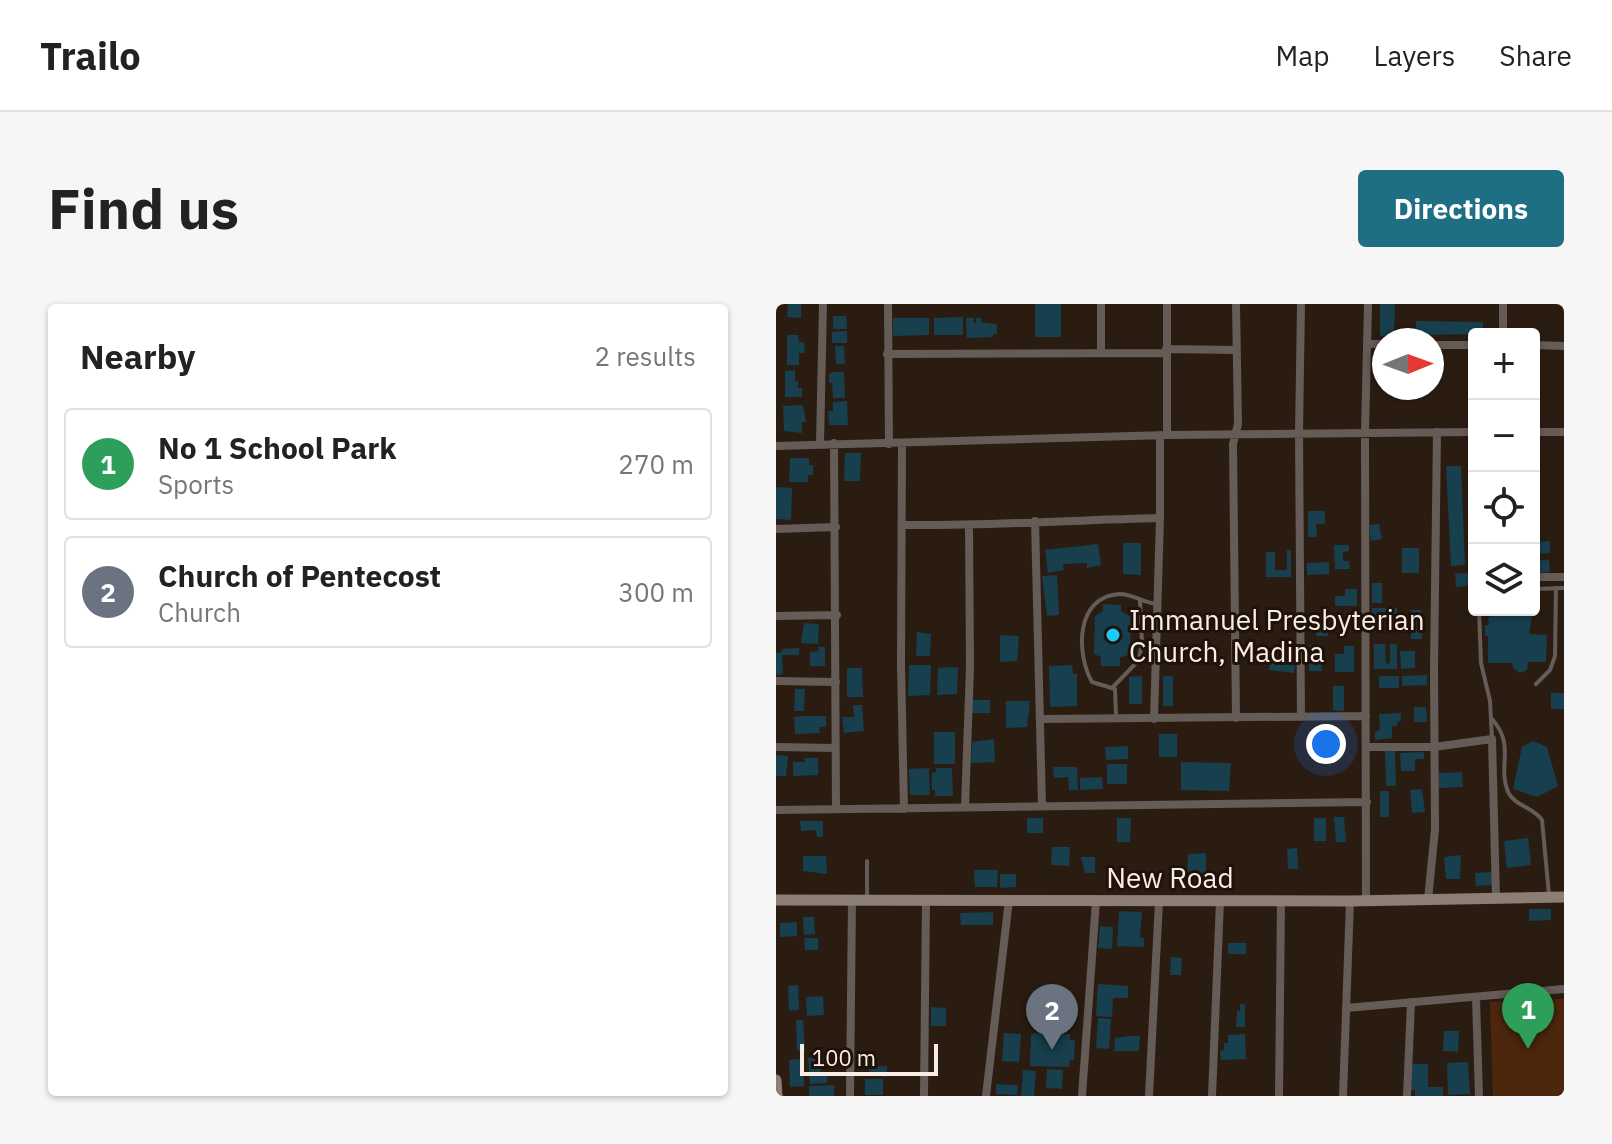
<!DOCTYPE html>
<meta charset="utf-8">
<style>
body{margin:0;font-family:"IBM Plex Sans",sans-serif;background:#f6f6f6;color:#222}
.controls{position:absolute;right:24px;top:24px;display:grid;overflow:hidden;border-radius:8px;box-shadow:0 2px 6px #0004}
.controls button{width:72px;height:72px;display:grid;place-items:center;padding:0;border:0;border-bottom:2px solid #e0e0e0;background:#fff;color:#222;font:40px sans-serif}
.compass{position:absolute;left:596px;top:24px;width:72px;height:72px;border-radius:50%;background:#fff;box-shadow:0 2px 6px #0004;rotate:89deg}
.scale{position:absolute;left:24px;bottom:20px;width:138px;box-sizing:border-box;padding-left:8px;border:4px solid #f8ede6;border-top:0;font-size:22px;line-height:28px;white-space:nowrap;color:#f8ede6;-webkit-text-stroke:6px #211209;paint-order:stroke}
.you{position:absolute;left:550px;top:440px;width:28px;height:28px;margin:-20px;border:6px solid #fff;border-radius:50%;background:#1a73e8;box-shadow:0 0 0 12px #1a73e833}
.badge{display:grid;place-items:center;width:52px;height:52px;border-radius:50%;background:#1e6e84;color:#fff;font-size:26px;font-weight:700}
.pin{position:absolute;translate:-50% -66px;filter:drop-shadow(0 2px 4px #0008)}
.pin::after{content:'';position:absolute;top:42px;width:28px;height:24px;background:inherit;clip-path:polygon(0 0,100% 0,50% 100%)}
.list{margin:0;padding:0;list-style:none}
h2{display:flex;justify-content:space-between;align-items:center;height:104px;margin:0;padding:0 32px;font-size:34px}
h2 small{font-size:26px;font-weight:400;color:#767676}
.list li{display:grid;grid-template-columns:52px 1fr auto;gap:24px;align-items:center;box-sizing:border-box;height:112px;margin:0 16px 16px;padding:0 16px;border:2px solid #e0e0e0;border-radius:8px}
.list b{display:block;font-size:30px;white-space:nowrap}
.list p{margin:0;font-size:26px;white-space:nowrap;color:#767676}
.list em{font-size:26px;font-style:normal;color:#767676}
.icon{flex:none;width:44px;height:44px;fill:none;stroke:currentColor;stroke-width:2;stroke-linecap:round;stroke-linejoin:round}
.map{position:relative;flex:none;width:788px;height:792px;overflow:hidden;border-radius:8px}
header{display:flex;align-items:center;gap:48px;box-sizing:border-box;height:112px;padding:0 40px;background:#fff;border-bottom:2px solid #e0e0e0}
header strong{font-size:38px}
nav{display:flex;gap:44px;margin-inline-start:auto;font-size:28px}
.intro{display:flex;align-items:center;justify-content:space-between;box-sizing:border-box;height:192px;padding:0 48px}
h1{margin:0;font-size:56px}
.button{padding:20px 36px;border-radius:8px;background:#1e6e84;color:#fff;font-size:28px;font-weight:700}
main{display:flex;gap:48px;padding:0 48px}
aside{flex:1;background:#fff;border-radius:8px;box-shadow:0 2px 6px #0004}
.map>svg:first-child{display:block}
.green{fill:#4d270d}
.building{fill:#173f4d}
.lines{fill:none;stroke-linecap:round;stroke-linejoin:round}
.lane{stroke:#655c57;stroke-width:4}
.street{stroke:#655c57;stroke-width:8}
.secondary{stroke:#8c7e76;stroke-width:11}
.poi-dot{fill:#1acafc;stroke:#211209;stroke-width:3}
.labels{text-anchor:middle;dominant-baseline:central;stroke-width:6;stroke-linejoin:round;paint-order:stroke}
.poi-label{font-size:28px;fill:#f8ede6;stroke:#211209;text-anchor:start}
.street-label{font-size:28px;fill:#f8ede6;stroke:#211209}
</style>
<header>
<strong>Trailo</strong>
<nav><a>Map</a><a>Layers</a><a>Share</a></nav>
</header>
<div class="intro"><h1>Find us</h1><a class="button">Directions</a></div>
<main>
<aside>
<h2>Nearby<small>2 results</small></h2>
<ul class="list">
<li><span class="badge" style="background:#2e9e5b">1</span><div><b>No 1 School Park</b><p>Sports</p></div><em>270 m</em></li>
<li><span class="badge" style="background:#6b7280">2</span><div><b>Church of Pentecost</b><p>Church</p></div><em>300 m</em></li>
</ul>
</aside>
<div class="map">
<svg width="788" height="792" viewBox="0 0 788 792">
<rect width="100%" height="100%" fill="#2b1c12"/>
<path class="green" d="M788 695V792H717L714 698Z"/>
<path class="building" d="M12 0H25V14L11 13Z
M259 0H285V33H259Z
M604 0H619L618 32H604Z
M57 12H70L71 25H57Z
M187 13V31H158V14Z
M117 14H153V31L117 32Z
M190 14H198V19H200V14H205V18L221 20V30H217V33L191 34Z
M640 17 707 18V30L640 31Z
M71 27V39H56V28Z
M11 31H22L23 38H28L29 49H23V61H11Z
M59 42H68L69 60H60Z
M19 66V77H22V84H26V93H9V67Z
M56 68H68L69 94H57L56 79H53V71Z
M71 97 72 121H53L52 107H57V98Z
M27 101 30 118H26V129L8 127 7 102Z
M69 149H85L84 177H68Z
M14 154H33V161H37V171H32V178H13Z
M670 162H685L689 261 675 262Z
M0 183 16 184 15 216 0 215Z
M532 207H549V220H540L541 233H532Z
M603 220 606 235 595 237 593 221Z
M774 237V249L758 250V238Z
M347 239H365V271L347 270Z
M322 240 325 261 311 264V259L287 260 288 266 272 269 269 246Z
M558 241H573V247L567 248V257H573L574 265H559Z
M626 244H643V269H626Z
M511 246H515V273H490V248H499V266H511Z
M773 256 774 268 758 269V257Z
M553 258V270L531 271V259Z
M698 268V281L680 283 679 270Z
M281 271 283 311 271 312 266 272Z
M596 279H606V299H596Z
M569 285H581V302H559V292H569Z
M327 300 345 301V307L355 313 354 350 344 354V362H325V353L318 350 319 312 327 307Z
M596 304H621V311H596Z
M635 306H645L646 335H635Z
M717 306H753L756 313 753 330 771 331 770 358H752L751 366 744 369 737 364 736 359H712V332H709V321H713L712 314 717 311Z
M540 314H552V332H540Z
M28 319 43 320 42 340 25 339Z
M141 328 155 330 154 352H140Z
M224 331 243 332 241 357 224 358Z
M545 340 546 367H533V341Z
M598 340H609L610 360 614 359V340H621V365H598Z
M568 342H578V368H559V350H568Z
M42 343H49V362H34V348L43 347Z
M23 344V351H6L7 370 0 371V349L6 348V345Z
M624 347H639V364L625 365Z
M494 358 519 361 518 369 493 366Z
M133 361H155L154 391 132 392Z
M296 361 297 370H301V402L274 403 273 362Z
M182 363 181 390 161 391 162 364Z
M71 364H86L87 393H71Z
M651 371V381L626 382V372Z
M366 372V400H353V373Z
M387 372H397V402H387Z
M603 372H623V384H603Z
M557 382H568V407L557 406Z
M19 385H29L28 407H18Z
M775 389H788V405H775Z
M195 396H214V409H195Z
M230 397H254L251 423 230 424Z
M77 401H86L88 427 68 429 66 413H78Z
M638 403H650L651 418H638Z
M625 409V417L621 418V422H616V434L599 436V428L604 426 603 410Z
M29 412H50V423H43L44 429 19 430 18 413Z
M158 428H179V460H158Z
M383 430H401V453H383Z
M218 435 219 458 195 459 196 438Z
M757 437 771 443 782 482 761 493 737 485 746 443Z
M352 442V455L330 456 329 443Z
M609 447H619L620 482H610Z
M648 448V455H640L639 458V467H625L624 449Z
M0 451 12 452 10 472H0Z
M28 454H42V471L17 472V458H29Z
M405 458 455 459 453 487 405 486Z
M331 460H351V480H331Z
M277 463H301L302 486H293L292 473 278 474Z
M153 464 154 491H134L133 465Z
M160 464H176L177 492H159V486H156V469L160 468Z
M686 468 687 483 663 484V469Z
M326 473 327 485 304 486V474Z
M646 485 649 508 636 509 634 486Z
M604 487H613V513H604Z
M558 513H568L570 538H560Z
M251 514H267V529H251Z
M341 514H355L354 538H341Z
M538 514H550V537H538Z
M24 517H47V533H41L40 526 25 527Z
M752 534 755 561 731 564 728 537Z
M276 543H294L293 562 275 561Z
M521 544 522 565H512L511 545Z
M430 549V575L411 574 412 550Z
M685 551 684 575H670L668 553Z
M27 552H50L51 570 27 567Z
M305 553H319V569H309Z
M198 566H222L221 583H199Z
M716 568 717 581 700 582 699 569Z
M224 570H240V583L224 584Z
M753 605H775V616L753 617Z
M343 607 366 608 364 633 368 634V643L341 642Z
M217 608V621H185L184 609Z
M27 613H38L39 630 28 631Z
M21 618V632L4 633V619Z
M324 622 337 623 336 645 322 644Z
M28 634H42V646H29Z
M452 639H470V650H452Z
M395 653 406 654 405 671H394Z
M322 680 352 682V694H337L336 713 320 712Z
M22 681 23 706 13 707 12 682Z
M47 692 48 711 31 712 30 693Z
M464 700H469V723H460L461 707H464Z
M155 703 170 704V722H155Z
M322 714 335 715 333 745 320 744Z
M20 716H27L29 746 21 747Z
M668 727H683L682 748 667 747Z
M228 729 245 730 243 758 226 757Z
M255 729 294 730V736H299L298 756H294L293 763 254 762Z
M469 730 470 755 445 756 444 747 448 746V739H452V731Z
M354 732H364L363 747H338L339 734Z
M50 753V760L44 761 45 772H51V779L34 780 32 754Z
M27 755 28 782 14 783 13 756Z
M692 758 694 790 672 791 671 759Z
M636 760H652V783H667V792H639V786H635Z
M111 762V773L93 771V763Z
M271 765 287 766 286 785 270 784Z
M247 766 260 767 258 792H245Z
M89 775H107V791H89Z
M220 780 242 781 241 791 220 790Z
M58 781V792H33V782Z"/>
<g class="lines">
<path class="lane" d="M758 285 788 284
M703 306 705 359 714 397 716 435
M760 380 774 366 779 352 780 284
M337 383 363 356 366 338 364 297
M340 412 339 385 316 378C300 350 299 292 344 290 356 290 369 299 381 300
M716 415C740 442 721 461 732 488 738 501 758 504 766 516L773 591
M91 594V557"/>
<path class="street" d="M112 0 113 140
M391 0V131
M727 30V0
M591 40H608
M656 41H698
M758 41 788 42
M390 45 460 46
M325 49V0
M111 50 390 49
M758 128H788
M44 139 47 0
M58 139 60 505
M126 140 125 361 128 505
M0 142 391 131 698 128
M259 217 266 501
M127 221C213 222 298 216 384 214
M0 225 60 223
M758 273H788
M0 312 61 311
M0 377 60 378
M525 413 523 129 525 0
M460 414 457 140 462 120 460 0
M265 415 590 412
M378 415 384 214V131
M0 443 59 444
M590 443H658L716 435 720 595
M189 503 194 363 193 222
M0 506 591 498
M652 596 659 525 658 364 661 128
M590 597 589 128 592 0
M700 694 703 792
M570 704 788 685
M74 792 76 595
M148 792 150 596
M210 792 233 596
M306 792 320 597
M373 792 383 597
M436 792 444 597
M503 792 505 597
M567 792 574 597
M631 792 635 698"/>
<path class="secondary" d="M0 596 574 597 788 593
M0 776 1 792"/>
</g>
<circle class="poi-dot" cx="337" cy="331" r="8"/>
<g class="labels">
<g class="poi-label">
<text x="353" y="315">Immanuel Presbyterian<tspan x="353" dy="32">Church, Madina</tspan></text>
</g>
<g class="street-label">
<text x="394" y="573">New Road</text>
</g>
</g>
</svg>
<div class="controls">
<button>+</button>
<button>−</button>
<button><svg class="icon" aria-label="locate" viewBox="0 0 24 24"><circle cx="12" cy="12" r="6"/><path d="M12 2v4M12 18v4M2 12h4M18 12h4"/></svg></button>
<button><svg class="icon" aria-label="layers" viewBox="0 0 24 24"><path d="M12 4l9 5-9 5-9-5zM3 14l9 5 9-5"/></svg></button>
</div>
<svg class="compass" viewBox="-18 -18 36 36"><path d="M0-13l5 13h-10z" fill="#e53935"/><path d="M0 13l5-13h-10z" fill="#767676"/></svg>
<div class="scale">100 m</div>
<div class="you"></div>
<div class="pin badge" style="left:752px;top:745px;background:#2e9e5b">1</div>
<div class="pin badge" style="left:276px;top:746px;background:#6b7280">2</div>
</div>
</main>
